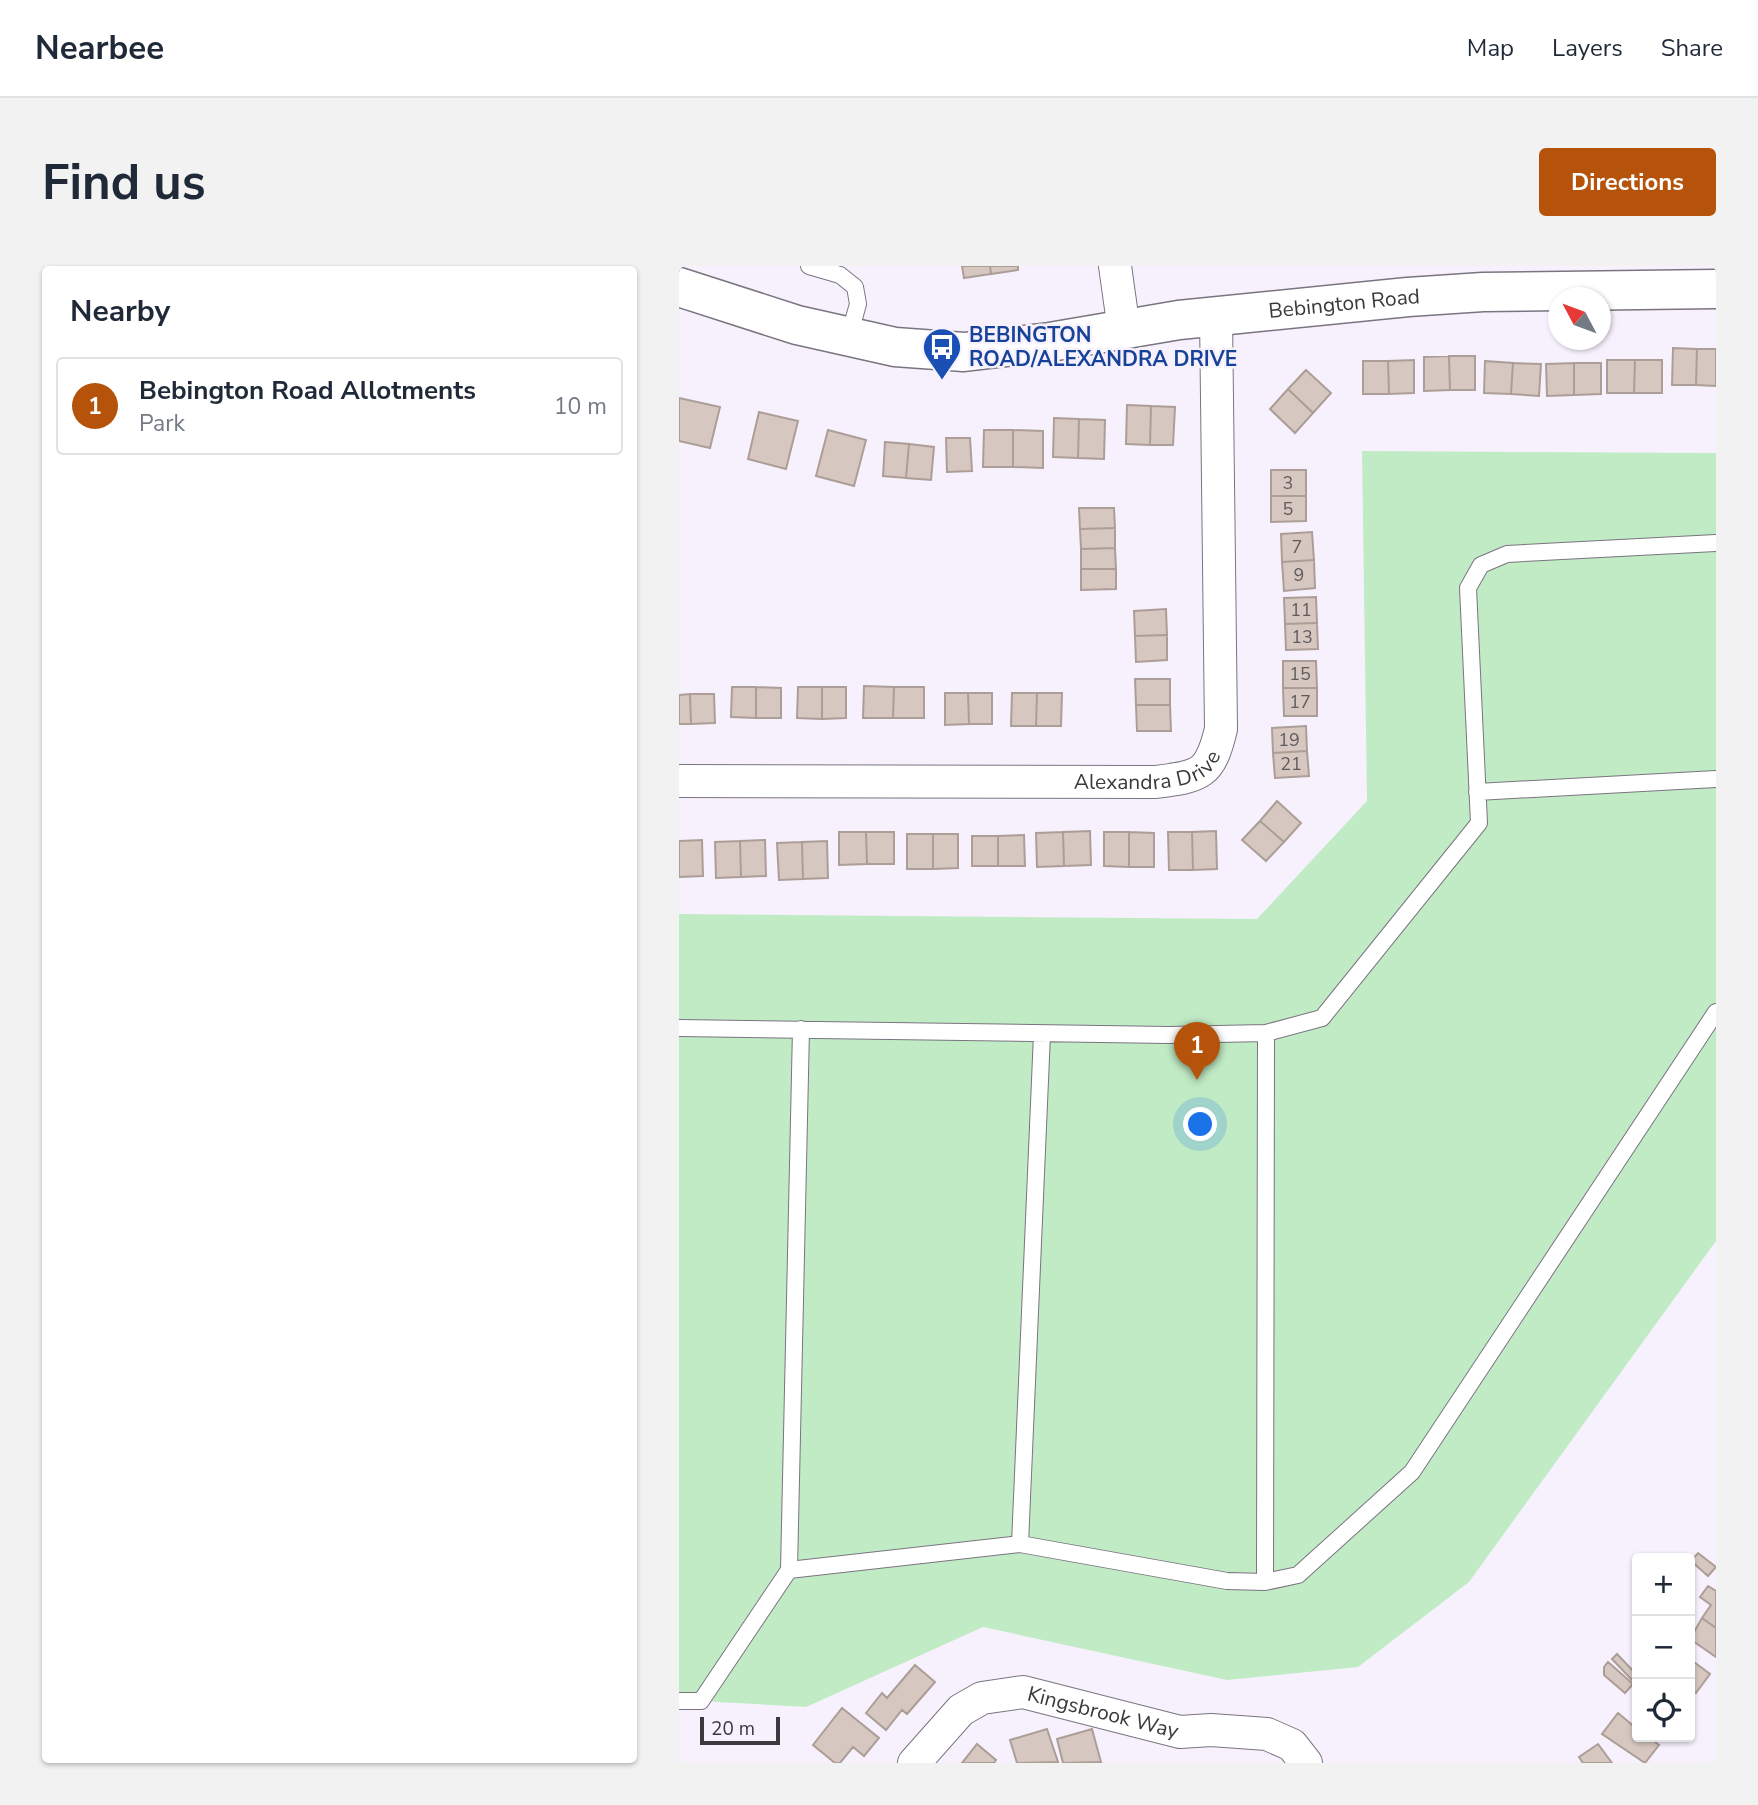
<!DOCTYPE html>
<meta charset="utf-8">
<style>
body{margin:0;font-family:"Nunito Sans",sans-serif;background:#f2f2f3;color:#1f2937}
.controls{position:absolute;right:21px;bottom:21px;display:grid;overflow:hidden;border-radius:7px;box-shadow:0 2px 5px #0004}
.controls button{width:63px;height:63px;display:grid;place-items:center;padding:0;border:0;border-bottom:2px solid #e0e1e3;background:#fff;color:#1f2937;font:35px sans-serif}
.compass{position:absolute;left:869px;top:21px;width:63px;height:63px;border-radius:50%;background:#fff;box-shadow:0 2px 5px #0004;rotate:311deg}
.scale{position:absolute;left:21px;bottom:18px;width:80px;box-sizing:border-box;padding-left:7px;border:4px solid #3c393e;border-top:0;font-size:19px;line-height:24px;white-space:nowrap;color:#3c393e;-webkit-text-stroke:5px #f7f1fe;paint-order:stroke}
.you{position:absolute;left:522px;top:859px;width:24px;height:24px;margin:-18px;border:5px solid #fff;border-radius:50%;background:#1a73e8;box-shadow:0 0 0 10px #1a73e833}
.badge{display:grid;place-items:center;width:46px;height:46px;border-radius:50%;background:#b45309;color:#fff;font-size:23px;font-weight:700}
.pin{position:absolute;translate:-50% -58px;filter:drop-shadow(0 2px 4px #0008)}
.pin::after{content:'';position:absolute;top:37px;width:24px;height:21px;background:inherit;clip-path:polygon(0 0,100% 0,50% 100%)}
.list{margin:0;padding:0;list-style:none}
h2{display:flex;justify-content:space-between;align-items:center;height:91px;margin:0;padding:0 28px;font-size:30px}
h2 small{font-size:23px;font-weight:400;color:#747a83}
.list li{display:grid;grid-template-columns:46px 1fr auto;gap:21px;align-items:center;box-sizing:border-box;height:98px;margin:0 14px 14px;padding:0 14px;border:2px solid #e0e1e3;border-radius:7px}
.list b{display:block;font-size:26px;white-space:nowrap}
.list p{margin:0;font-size:23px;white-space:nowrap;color:#747a83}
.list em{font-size:23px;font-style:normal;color:#747a83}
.icon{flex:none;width:38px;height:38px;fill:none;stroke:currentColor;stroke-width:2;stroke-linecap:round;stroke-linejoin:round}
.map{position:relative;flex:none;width:1037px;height:1497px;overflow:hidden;border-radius:7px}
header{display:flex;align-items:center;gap:42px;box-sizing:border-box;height:98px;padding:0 35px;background:#fff;border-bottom:2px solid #e0e1e3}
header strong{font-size:33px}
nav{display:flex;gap:38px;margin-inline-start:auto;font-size:24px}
.intro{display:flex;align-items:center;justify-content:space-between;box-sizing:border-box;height:168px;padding:0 42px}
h1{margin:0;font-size:49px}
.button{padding:18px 32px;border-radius:7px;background:#b45309;color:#fff;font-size:24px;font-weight:700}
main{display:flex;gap:42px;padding:0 42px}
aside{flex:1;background:#fff;border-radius:7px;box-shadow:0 2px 5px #0004}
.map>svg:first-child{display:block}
.green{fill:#c1ebc5}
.building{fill:#d6c7c0;stroke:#ac9e97;stroke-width:2}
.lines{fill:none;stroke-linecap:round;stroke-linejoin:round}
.lane-casing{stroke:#7a7480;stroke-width:18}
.street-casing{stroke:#7a7480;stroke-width:34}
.secondary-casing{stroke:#7a7480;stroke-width:41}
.lane{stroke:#fff;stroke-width:16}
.street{stroke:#fff;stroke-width:32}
.secondary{stroke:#fff;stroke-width:38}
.labels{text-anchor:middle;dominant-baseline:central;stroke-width:5;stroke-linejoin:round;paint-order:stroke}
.number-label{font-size:18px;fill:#625c5e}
.street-label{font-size:21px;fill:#3c393e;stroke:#f7f1fe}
.transit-label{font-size:21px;font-weight:bold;fill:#164399;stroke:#f7f1fe;text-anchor:start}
</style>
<header>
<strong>Nearbee</strong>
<nav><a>Map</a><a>Layers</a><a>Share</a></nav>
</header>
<div class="intro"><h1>Find us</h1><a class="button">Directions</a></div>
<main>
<aside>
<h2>Nearby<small></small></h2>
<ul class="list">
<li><span class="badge">1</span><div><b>Bebington Road Allotments</b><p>Park</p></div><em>10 m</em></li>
</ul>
</aside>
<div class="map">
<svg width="1037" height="1497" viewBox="0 0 1037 1497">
<rect width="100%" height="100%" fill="#f7f1fe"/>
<path class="green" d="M683 185 1037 187V975L790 1316 679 1401 548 1414 304 1361 127 1441 22 1435 0 1437V648L578 653 688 535Z"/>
<path class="building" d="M283 0H311L312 8 285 12Z
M311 0H339V4L312 8Z
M994 82 1018 83 1017 119H993Z
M1018 83H1037V120L1017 119Z
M770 90 771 124 745 125V91Z
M770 90H796V124H771Z
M735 94V127L710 128 709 95Z
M928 94H956L955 127H928Z
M956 94H983V127H955Z
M684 95H709L710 128H684Z
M806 95 834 97 832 128 805 127Z
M834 97 862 98 860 130 832 128Z
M895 97V129L868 130 867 98Z
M895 97H922V128L895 129Z
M627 104 652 127 634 147 609 123Z
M609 123 634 147 616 167 591 143Z
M0 132 41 141 31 182 0 175Z
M448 139 472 140 471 179 447 178Z
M472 140 496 141 494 179H471Z
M80 146 119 155 107 203 69 193Z
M375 152 400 153 399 192 374 191Z
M400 153 426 154 425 193 399 192Z
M149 164 187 174 175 220 137 210Z
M305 164H334V201H304Z
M334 164 364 165V202L334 201Z
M267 172H291L293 205 268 206Z
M206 176 230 178 227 212 204 210Z
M230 178 255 181 252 214 227 212Z
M592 204H627V230H592Z
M592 230H627V255L592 256Z
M400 242H435L436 262 401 263Z
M436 262V282L402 283 401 263Z
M633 266 635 294 603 296 602 268Z
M436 282 437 303H402V283Z
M635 294 636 322 605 325 603 296Z
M402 303H437V323L402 324Z
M637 331 638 357 606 358 605 332Z
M487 343 488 369 456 370 455 345Z
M638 357 639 383 607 384 606 358Z
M488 369V394L457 396 456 370Z
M604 395H637L638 422H604Z
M456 413H491V439H457Z
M185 420 215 421 214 452H184Z
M53 421H77V452L52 451Z
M77 421 102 422V452H77Z
M119 421H143V453L118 452Z
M143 421H167V452L143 453Z
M215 421H245V452H214Z
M604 422H638V450H605Z
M266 427H289L290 458 266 459Z
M289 427H313V458H290Z
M333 427H358L357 460H332Z
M358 427H383L382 460H357Z
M11 428 12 458H0V429Z
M11 428H35L36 457 12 458Z
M457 439H491L492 465H458Z
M627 460 628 485 594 487 593 462Z
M628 485 630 510 596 512 594 487Z
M598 535 622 557 605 576 581 555Z
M581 555 605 576 587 595 563 574Z
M411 565 412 599 385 600 384 566Z
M537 565 538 603 514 604 513 566Z
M160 566H187L188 598 160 599Z
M187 566H215V598H188Z
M384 566 385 600 358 601 357 567Z
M425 566H450V601L425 600Z
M450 566 475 567V601H450Z
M489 566H513L514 604H490Z
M228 568H254V603H228Z
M254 568H279V602L254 603Z
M345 569 346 600H319V570Z
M293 570H319V600H293Z
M23 574 24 610 0 611V575Z
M86 574 87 610 62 611 61 575Z
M61 575 62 611 37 612 36 576Z
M148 575 149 612 124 613 123 576Z
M123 576 124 613 100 614 98 577Z
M1019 1287 1037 1301 1029 1310 1012 1295Z
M1029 1320 1037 1325V1362L1023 1352 1032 1339 1021 1331Z
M1023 1352 1037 1362V1391L1011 1373Z
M938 1388 958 1409 953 1414 933 1393Z
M1011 1393 1031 1408 1017 1427 1011 1423Z
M929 1396 954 1418 946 1427 925 1409V1401Z
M236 1399 256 1416 228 1448 223 1444 207 1464 187 1447 203 1427 208 1432Z
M163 1442 200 1472 185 1490 174 1481 161 1497H156L134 1479Z
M939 1447 958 1463V1471H969L980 1479 966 1497 923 1468Z
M368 1463 379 1496 338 1497 331 1474Z
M413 1463 422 1496 384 1497 378 1473Z
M298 1478 317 1494 315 1497H283Z
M919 1478 933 1497H904L900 1491Z"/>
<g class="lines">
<g class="lane-casing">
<path id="lane" d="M130 0 161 9 176 21 179 38 170 70
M798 526 1037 513
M0 762 490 769 587 767 643 752 800 557 789 322 802 299 828 288 1037 277
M122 763 110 1304 341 1278
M587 767 586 1316 619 1309 733 1206 1037 746
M363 768 341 1278 548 1315 586 1316
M0 1435H22L110 1304"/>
</g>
<g class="street-casing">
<g id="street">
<path d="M436 0 445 64"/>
<path id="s1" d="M0 515 477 516C522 510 531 509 542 463L537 50"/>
<path id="s2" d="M235 1497 282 1444 303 1432 344 1426 501 1466 532 1464 588 1468 613 1479 627 1497"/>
</g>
</g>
<g class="secondary-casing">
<g id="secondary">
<path id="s3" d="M0 21 118 59 216 81 285 86 371 76 500 54 729 31 804 26 1037 23"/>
</g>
</g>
<use href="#lane" class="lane"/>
<use href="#street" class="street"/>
<use href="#secondary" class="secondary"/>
</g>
<defs>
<g id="bus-pin" transform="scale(2.0125)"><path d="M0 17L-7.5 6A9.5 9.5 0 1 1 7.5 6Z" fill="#1a4fb4" stroke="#f7f1fe"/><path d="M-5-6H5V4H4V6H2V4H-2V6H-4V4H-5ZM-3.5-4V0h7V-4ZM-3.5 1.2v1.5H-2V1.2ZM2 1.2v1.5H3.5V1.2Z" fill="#fff"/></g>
</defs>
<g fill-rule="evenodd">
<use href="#bus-pin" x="263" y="81"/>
</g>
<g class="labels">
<g class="number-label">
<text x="609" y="217">3</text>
<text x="609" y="243">5</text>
<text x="618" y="281">7</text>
<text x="620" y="309">9</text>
<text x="622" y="344">11</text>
<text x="623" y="371">13</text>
<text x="621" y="408">15</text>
<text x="621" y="436">17</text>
<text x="610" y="474">19</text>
<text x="612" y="498">21</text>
</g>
<g class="street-label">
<text stroke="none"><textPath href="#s3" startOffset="677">Bebington Road</textPath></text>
<text stroke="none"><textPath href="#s1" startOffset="471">Alexandra Drive</textPath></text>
<text stroke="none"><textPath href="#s2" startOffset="219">Kingsbrook Way</textPath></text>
</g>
<g class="transit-label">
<text x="290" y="69">BEBINGTON<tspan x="290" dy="24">ROAD/ALEXANDRA DRIVE</tspan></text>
</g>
</g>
</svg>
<div class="controls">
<button>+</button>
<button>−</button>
<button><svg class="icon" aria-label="locate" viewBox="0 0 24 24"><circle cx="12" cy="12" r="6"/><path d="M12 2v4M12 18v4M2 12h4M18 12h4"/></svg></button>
</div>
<svg class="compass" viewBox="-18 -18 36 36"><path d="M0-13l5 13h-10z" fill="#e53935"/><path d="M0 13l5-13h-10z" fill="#747a83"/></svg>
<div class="scale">20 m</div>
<div class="you"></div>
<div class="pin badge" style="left:518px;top:814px">1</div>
</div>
</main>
